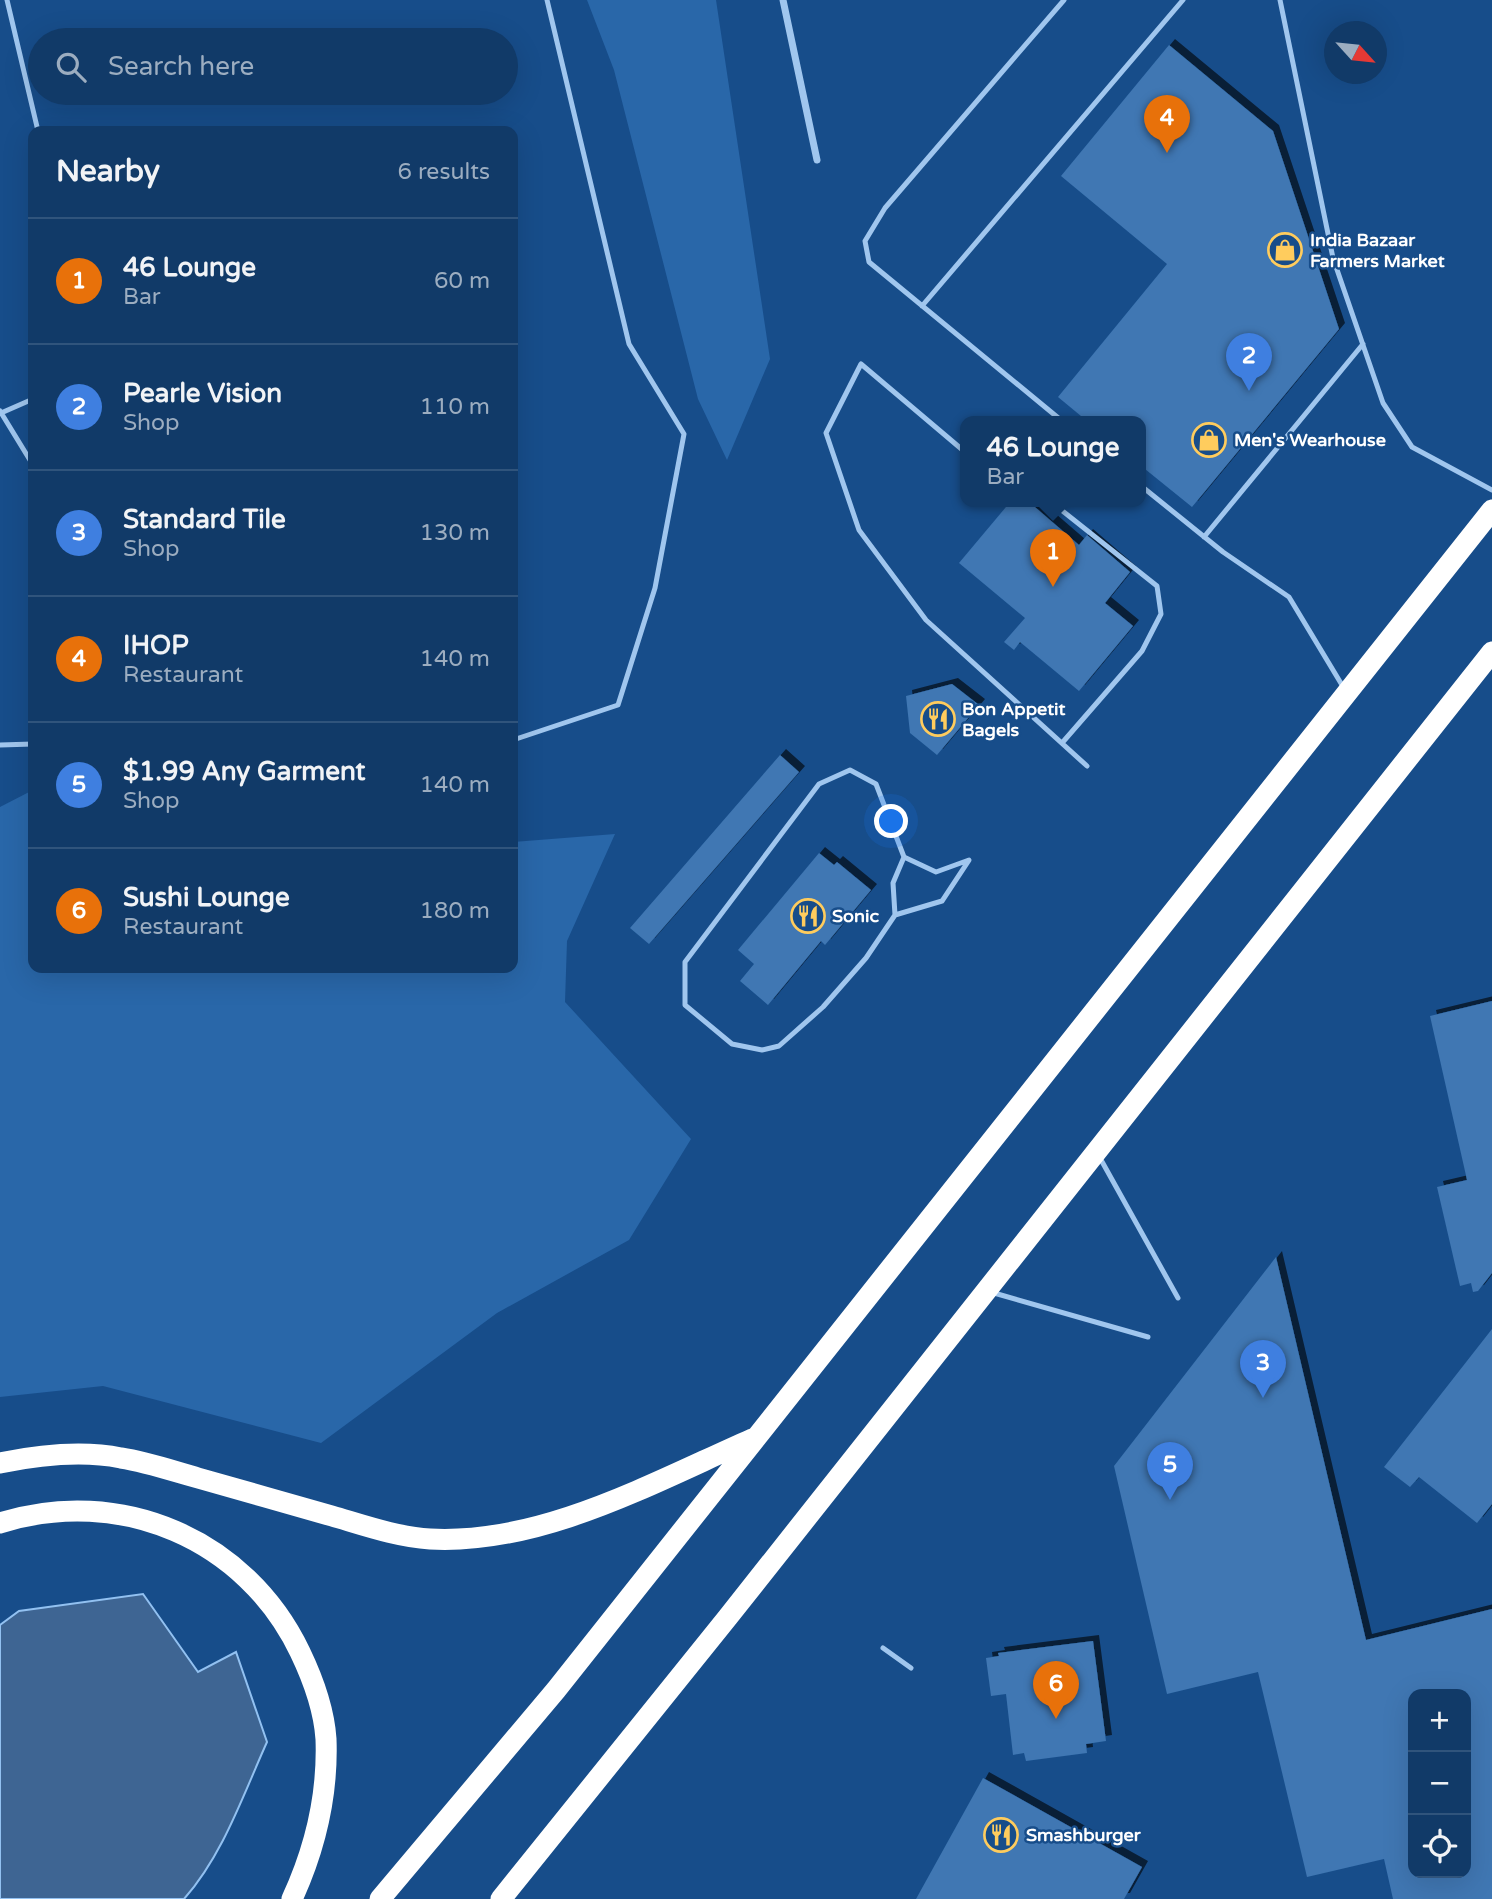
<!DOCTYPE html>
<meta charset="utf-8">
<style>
body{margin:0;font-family:"Varela Round",sans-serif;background:#1e4571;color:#f1f3f6}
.controls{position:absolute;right:21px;bottom:21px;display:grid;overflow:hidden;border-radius:14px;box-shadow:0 7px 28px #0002}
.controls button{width:63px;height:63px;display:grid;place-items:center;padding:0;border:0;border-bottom:2px solid #30547c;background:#113a68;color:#f1f3f6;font:35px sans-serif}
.compass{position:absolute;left:1324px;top:21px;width:63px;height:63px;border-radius:50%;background:#113a68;box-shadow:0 7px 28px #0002;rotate:117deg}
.you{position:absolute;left:892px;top:822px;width:24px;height:24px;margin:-18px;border:5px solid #fff;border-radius:50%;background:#1a73e8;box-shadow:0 0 0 10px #1a73e833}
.badge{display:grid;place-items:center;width:46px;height:46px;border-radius:50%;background:#d6ab8b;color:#fff;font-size:23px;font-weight:700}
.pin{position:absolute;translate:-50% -58px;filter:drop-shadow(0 2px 4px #0008)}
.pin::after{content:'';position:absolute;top:37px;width:24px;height:21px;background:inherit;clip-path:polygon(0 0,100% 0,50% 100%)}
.popup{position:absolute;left:960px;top:416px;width:186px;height:91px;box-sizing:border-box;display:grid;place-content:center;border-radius:14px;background:#113a68;filter:drop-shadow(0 2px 5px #0005);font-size:23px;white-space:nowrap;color:#9cadc0}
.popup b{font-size:26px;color:#f1f3f6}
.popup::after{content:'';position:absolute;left:50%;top:100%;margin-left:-14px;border:14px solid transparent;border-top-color:#113a68}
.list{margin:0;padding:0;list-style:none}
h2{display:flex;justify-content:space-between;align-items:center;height:91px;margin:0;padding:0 28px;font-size:30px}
h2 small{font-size:23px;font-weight:400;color:#9cadc0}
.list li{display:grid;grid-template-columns:46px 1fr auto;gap:21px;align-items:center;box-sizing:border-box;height:126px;padding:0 28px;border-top:2px solid #30547c}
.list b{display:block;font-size:26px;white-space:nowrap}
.list p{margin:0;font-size:23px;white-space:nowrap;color:#9cadc0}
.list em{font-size:23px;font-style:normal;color:#9cadc0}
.icon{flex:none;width:38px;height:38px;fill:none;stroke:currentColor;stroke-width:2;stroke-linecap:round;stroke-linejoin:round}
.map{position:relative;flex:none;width:1492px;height:1899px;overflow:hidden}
.search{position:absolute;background:#113a68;box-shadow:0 7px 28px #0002;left:28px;top:28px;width:490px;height:77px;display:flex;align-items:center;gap:18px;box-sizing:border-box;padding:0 24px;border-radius:38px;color:#9cadc0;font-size:26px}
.panel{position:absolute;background:#113a68;box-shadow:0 7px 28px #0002;left:28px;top:126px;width:490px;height:847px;border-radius:14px}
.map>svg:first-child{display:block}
.green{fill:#2967a9}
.water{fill:#3e6593;stroke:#92c1f1;stroke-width:2}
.building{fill:#3f77b3;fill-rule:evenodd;filter:url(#shadow)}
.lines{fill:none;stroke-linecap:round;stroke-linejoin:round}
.lane{stroke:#a0c6ee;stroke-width:5}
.street{stroke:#a0c6ee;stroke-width:7}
.highway{stroke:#fff;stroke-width:21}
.labels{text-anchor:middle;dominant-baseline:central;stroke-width:5;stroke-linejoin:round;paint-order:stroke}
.poi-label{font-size:18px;font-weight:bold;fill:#fff;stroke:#174d8a;text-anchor:start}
</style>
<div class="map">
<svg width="1492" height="1899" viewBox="0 0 1492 1899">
<defs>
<filter id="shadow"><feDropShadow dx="6" dy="-6" stdDeviation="0" flood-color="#0009"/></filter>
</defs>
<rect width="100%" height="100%" fill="#174d8a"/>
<path class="green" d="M587 0H716L770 359 727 460 698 399 614 70Z
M33 790V968H513V842L615 834 567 941 565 1002 691 1139 629 1240 497 1313 321 1443 103 1386 0 1397V807Z"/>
<path class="water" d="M143 1594 198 1672 236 1652 267 1742C243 1795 223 1855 184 1899H0V1625L19 1611Z"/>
<path class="building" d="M1169 45 1273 131 1339 329 1192 507 1140 465V421H1087L1058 397 1167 264 1061 176Z
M1011 501H1028L1079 545 1087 535 1130 572 1105 603 1133 626 1079 691 1020 642 1014 650 1004 642 1025 618 959 563Z
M952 684 979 705 937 755 910 733 906 696Z
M780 755 799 772 649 944 630 928Z
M819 853 834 865 837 862 871 890 825 945 821 941 768 1005 740 981 754 964 738 950Z
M1492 1001V1273L1478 1291 1473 1292 1471 1283 1460 1286 1437 1187 1467 1180 1430 1016Z
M1276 1257 1366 1640 1492 1609V1899H1393L1384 1859 1307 1877 1258 1672 1167 1694 1114 1466ZM1413 1694H1466V1873H1413Z
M1492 1329V1504L1477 1523 1419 1477 1410 1487 1384 1467Z
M1093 1641 1106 1741 1086 1744 1087 1753 1026 1761 1024 1753 1013 1755 1006 1694 991 1696 986 1658 999 1656 998 1653Z
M983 1778 1142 1867 1124 1899H916Z"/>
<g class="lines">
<path class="lane" d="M7 0 38 131
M1280 0 1333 258 1383 403 1412 447 1492 490
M922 306 1183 0
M0 411 33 465
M1 413 33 399
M1062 421 869 262 865 241 885 208 1064 0
M965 452 861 364 826 433 859 530 926 620 1087 766
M1140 485 1223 552 1289 597 1345 690
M1050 501 1157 586 1161 614 1142 651 1062 743
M1204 537 1363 344
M513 740 618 705 655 588 684 434 629 344 547 0
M0 745 33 744
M850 770 876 784 904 857 936 872 969 860 942 901 895 915 866 958 823 1007 779 1046 762 1050 732 1044 685 1005V962L819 784Z
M895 915 893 883 904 857
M1100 1158 1178 1298
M994 1293 1148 1337
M883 1648 911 1668"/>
<path class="street" d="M783 0 817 160"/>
<path class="highway" d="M0 1463C39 1455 81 1450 121 1458 147 1462 173 1471 198 1478 243 1491 287 1503 332 1516 363 1525 397 1537 430 1539 541 1545 652 1483 752 1439
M0 1523C120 1485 246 1539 300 1652 313 1679 324 1709 326 1739 328 1794 315 1849 292 1899
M380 1899 556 1690 1492 510
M501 1899 728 1617 1492 652"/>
</g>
<defs>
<g id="shop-ring" transform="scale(1.75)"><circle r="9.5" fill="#174d8a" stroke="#ffcc5d" stroke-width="1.5"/><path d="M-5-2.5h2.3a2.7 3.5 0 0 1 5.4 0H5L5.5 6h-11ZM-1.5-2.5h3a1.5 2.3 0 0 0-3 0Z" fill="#ffcc5d"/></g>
<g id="restaurant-ring" transform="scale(1.75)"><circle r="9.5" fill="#174d8a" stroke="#ffcc5d" stroke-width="1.5"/><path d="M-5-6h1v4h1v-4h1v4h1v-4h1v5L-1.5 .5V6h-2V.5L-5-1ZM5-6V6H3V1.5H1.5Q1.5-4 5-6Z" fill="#ffcc5d"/></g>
</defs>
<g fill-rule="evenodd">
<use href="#shop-ring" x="1285" y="250"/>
<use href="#shop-ring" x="1209" y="440"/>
<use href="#restaurant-ring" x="938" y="719"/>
<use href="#restaurant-ring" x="808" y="916"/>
<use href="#restaurant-ring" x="1001" y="1835"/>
</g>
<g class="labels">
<g class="poi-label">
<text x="1310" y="240">India Bazaar<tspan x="1310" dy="21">Farmers Market</tspan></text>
<text x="1234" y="440">Men's Wearhouse</text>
<text x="962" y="709">Bon Appetit<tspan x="962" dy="21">Bagels</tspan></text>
<text x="832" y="916">Sonic</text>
<text x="1026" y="1835">Smashburger</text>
</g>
</g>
</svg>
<div class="controls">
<button>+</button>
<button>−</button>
<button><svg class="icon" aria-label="locate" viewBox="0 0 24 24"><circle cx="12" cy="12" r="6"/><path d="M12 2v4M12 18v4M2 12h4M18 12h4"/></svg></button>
</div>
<svg class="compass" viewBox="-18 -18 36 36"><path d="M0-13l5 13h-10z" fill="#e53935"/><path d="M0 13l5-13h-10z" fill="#9cadc0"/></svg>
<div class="you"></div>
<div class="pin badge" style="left:1053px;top:587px;background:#e8710a">1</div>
<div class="popup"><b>46 Lounge</b>Bar</div>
<div class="pin badge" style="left:1249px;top:391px;background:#3f7fe0">2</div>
<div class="pin badge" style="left:1263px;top:1398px;background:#3f7fe0">3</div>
<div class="pin badge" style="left:1167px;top:153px;background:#e8710a">4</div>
<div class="pin badge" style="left:1170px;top:1500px;background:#3f7fe0">5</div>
<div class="pin badge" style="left:1056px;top:1719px;background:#e8710a">6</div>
<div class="search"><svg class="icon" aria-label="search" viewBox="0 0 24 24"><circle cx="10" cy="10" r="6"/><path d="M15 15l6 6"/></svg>Search here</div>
<section class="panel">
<h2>Nearby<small>6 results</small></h2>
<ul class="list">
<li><span class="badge" style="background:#e8710a">1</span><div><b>46 Lounge</b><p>Bar</p></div><em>60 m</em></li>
<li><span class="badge" style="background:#3f7fe0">2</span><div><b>Pearle Vision</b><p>Shop</p></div><em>110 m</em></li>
<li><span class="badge" style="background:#3f7fe0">3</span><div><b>Standard Tile</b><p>Shop</p></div><em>130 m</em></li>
<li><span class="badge" style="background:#e8710a">4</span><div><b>IHOP</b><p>Restaurant</p></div><em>140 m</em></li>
<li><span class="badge" style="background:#3f7fe0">5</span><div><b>$1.99 Any Garment</b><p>Shop</p></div><em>140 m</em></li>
<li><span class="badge" style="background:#e8710a">6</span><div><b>Sushi Lounge</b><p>Restaurant</p></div><em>180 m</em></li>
</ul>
</section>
</div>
